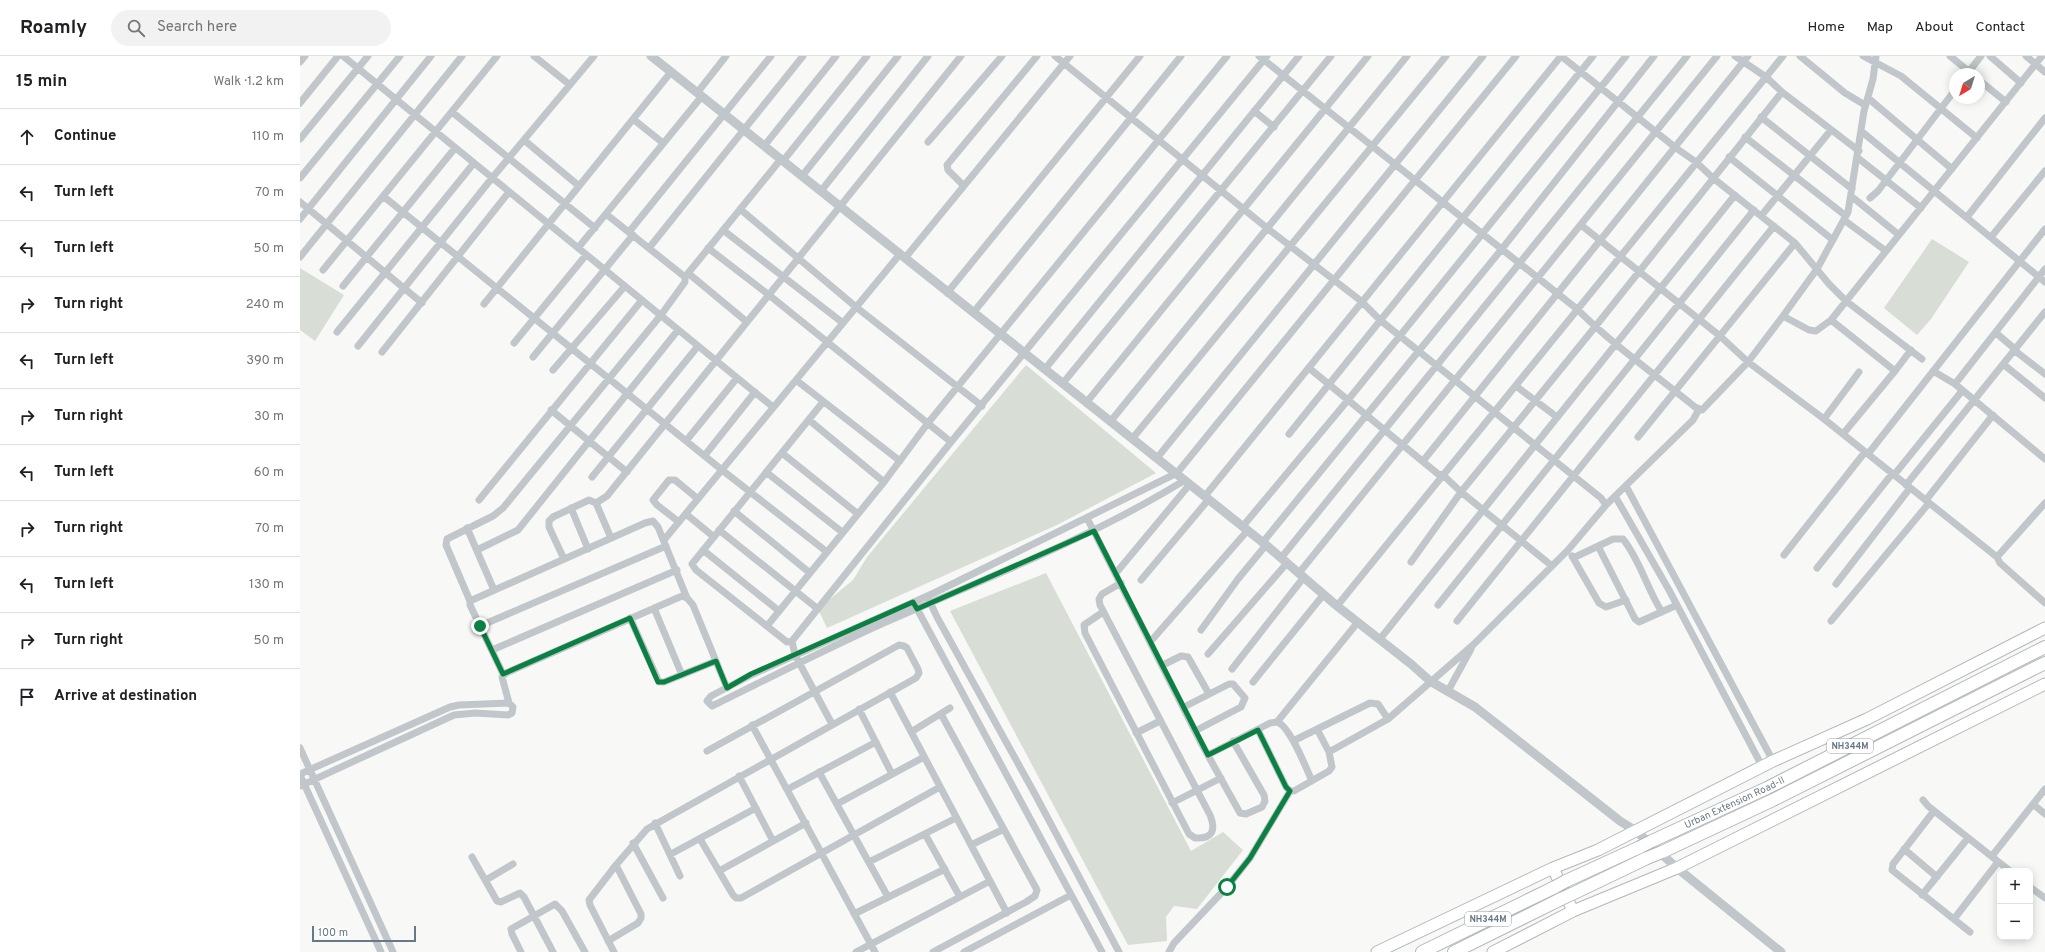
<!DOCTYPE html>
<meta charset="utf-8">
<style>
body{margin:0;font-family:Overpass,sans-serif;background:#f2f2f2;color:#202124}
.controls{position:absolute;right:12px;bottom:12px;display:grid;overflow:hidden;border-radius:8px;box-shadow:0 2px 10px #0003}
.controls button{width:36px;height:36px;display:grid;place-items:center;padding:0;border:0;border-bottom:1px solid #e0e0e0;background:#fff;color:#202124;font:20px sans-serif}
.compass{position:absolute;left:1649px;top:12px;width:36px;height:36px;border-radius:50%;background:#fff;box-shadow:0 2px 10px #0003;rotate:218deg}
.scale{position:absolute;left:12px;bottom:10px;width:104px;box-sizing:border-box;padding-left:4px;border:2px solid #677887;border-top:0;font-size:11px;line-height:14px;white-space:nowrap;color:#677887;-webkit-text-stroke:3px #fff;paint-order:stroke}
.stop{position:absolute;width:12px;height:12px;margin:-9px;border:3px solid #0b8043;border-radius:50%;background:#fff}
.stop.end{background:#0b8043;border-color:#fff;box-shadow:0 1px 4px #0008}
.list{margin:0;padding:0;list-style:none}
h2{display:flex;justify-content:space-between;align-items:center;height:52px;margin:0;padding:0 16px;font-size:17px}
h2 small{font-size:13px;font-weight:400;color:#757577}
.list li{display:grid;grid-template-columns:26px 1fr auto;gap:12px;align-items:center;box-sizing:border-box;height:56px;padding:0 16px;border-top:1px solid #e0e0e0}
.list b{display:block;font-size:15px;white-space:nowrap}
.list em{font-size:13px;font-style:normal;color:#757577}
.icon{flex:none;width:22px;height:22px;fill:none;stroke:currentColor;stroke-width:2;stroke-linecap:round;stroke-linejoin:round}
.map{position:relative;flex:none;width:1745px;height:896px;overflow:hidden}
header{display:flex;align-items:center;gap:24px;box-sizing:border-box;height:56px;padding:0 20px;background:#fff;border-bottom:1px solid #e0e0e0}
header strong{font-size:19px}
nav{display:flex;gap:22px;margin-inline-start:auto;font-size:14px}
.search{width:280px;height:36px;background:#f2f2f2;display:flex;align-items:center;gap:10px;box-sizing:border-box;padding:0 14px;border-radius:22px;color:#757577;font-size:15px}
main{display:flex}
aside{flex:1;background:#fff}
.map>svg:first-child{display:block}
.green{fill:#d8ddd5}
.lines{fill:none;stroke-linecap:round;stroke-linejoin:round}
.primary-casing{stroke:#b3b8bc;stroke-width:13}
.trunk-casing{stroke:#b2b7bb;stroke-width:14}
.minor{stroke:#c1c6ca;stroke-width:7}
.tertiary{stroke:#c1c6ca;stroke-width:9}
.primary{stroke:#fff;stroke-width:11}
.trunk{stroke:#fff;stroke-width:12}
.trunk-bridge-casing{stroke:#b2b7bb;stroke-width:14;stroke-linecap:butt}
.trunk-bridge{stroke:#fff;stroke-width:12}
.route{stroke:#0b8043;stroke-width:5}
.labels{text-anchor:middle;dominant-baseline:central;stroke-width:4;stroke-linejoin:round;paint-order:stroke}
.shield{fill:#fff;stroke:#95a0ab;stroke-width:1}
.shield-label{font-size:9px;font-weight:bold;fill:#677887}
.street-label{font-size:10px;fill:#677887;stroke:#fff}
</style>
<header>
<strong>Roamly</strong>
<div class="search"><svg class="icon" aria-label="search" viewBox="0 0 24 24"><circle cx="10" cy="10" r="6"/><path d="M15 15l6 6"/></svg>Search here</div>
<nav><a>Home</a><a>Map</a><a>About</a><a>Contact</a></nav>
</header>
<main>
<aside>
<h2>15 min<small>Walk · 1.2 km</small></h2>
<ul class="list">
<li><svg class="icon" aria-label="ahead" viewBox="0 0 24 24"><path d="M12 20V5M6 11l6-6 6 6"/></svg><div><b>Continue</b></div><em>110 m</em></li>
<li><svg class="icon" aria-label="left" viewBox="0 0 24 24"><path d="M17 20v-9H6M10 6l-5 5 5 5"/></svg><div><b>Turn left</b></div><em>70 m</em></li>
<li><svg class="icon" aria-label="left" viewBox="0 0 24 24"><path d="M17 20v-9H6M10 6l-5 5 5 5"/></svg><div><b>Turn left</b></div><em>50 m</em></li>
<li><svg class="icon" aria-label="right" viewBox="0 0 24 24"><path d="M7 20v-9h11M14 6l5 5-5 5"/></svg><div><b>Turn right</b></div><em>240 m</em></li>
<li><svg class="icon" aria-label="left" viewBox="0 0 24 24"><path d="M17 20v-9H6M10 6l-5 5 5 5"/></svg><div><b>Turn left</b></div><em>390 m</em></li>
<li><svg class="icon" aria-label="right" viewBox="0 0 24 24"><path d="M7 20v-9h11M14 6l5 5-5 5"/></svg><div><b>Turn right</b></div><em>30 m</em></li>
<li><svg class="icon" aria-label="left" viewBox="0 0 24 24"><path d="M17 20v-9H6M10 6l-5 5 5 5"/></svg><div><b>Turn left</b></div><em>60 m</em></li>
<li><svg class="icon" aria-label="right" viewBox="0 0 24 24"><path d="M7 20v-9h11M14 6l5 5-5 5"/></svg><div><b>Turn right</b></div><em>70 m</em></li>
<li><svg class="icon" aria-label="left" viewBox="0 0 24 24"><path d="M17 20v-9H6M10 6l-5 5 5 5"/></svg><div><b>Turn left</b></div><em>130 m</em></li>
<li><svg class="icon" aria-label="right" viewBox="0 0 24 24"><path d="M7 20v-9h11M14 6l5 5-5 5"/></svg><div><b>Turn right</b></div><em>50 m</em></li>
<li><svg class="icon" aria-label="arrive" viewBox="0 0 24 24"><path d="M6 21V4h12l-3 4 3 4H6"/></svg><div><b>Arrive at destination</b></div></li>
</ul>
</aside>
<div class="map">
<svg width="1745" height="896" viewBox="0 0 1745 896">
<rect width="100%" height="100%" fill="#f8f8f6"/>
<path class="green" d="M1632 183 1669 206 1631 263 1617 279 1584 252Z
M0 212 44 239 15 285 0 274Z
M726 309 856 417 757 469 527 572 518 553 553 524 567 501Z
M746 517 891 795 923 776 943 794 897 853 874 850 866 861 867 885 828 889 650 555Z"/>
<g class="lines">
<g class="primary-casing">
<path id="primary" d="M1253 812 1273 855
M1077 896 1253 812 1298 794 1473 705 1567 663 1745 572
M1193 896 1273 855 1377 812 1745 628"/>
</g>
<g class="trunk-casing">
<g id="trunk">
<path id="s1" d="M1352 785 1467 732 1745 591"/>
<path d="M1362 796 1473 744 1745 607"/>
<path d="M1266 825 1340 791"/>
<path d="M1272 838 1347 802"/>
<path d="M1122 896 1255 831"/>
<path d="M1154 896 1261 843"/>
</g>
</g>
<path class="minor" d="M43 0 473 351
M234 0 270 29
M755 0 967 172 1061 245 1080 264 1301 442 1306 449 1268 494 1173 589 1088 663 1078 648 1070 647 993 685
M959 0 1277 253C1313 289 1356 319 1395 351L1402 354 1448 306 1483 260 1517 213 1548 156 1564 55 1573 23 1576 0
M1261 0 1376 92 1396 106 1413 122 1495 187 1529 228 1546 245 1622 303
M1435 0 1466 21 1482 36 1559 95
M1500 0 1545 37 1565 49
M1563 0 1601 20 1677 82
M1650 0 1672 18
M1690 0 1721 27
M1726 0 1745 16
M0 6 5 0
M1667 18 1681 0
M1679 24 1706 46
M397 37 426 0
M1568 42 1652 113
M0 47 38 0
M954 55 974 71
M152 56 295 172
M1461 61 1552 133
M333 63 363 87
M1561 75 1745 226
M1445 81 1546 160
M0 83 68 0
M224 84 279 130
M628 86 702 0
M464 90 536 0
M1429 101 1533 184
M1558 102 1621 152
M483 105 567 0
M502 120 598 0
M0 122 100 0
M663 129 648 114 647 109 737 0
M521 135 628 0
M83 140 422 414 527 496
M1551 140 1599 179
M1570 142 1578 135 1655 34
M0 146 122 247
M440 153 556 251 682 350
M1461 160 1531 74
M1667 161 1745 62
M0 163 131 0
M1544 164 1586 195
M1281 169 1420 280 1448 306 1524 363 1697 501 1700 507 1745 547
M423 174 543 267
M329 176 471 0
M1691 181 1745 115
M278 192 402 40
M349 192 503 0
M408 192 469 239 651 386
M0 201 162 0
M605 202 770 0
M23 214 197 0
M388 217 447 266
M385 221 481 103
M43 230 155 92
M647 237 840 0
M184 248 371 16
M673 257 881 0
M1483 260 1509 274 1516 275 1531 264
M37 276 174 107
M1696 277 1715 293
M214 287 286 199
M58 290 192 122 294 0
M1714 294 1745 318
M82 296 209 136
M233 301 333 179
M1703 308 1745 342
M1009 312 1138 418 1143 419 1161 436 1252 510
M745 313 999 0
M253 314 325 230
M1595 315 1611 294
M1633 315 1655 328 1745 403
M496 324 600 405
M763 327 1031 0
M1655 328 1745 213
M1216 330 1257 361
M523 346 392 508 396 514 487 586 492 585 651 386 967 0
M786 347 1068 0
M251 354 327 416
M1524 363 1559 316
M509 364 584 426
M810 366 1107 0
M989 378 1293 0
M1543 378 1595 315 1531 264 1742 0
M1338 381 1495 187
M832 383 1146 0
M386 385 437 322
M482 397 558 458
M1568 398 1745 173
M405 399 455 336
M857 402 1183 0
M1123 405 1448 0
M466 416 542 476
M1594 419 1662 335
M292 421 398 290
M885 424C788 484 681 524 577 570 522 595 469 622 416 648L412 650 407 645 411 640 451 619 634 537 877 417 1216 0
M1606 429 1745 256
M1326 430 1473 705
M905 440 1261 0
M1315 440 1369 534 1463 712
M179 444 342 244
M1626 444 1693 359
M296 447 307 440 661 0
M1306 449 1393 364 1399 353
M271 452 288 493
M434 455 510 517
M386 458 414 481
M787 462 900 685 940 757 946 758 962 751 965 745 964 739 933 685
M379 466 357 449 353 444 369 424H375L398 443
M943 470 1048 344 1326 0
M167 472 194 534
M419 474 518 553
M364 484 600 198
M963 486 1201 194 1354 0
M1298 490 1335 563 1339 566 1377 549
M177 494 218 474 378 274
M403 494 479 555
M1484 499 1565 396
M1272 500 1299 547 1306 551 1326 544
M1697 501 1745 447
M981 502 1387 0
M1273 502 1313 483H1323C1340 504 1347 533 1362 556
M264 503 249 471V465L253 461 289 444 296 447 311 482
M1111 506 1161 436 1295 271 1482 36
M1517 512 1592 418
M816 517 890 428
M999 517 1417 0
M841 524 909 443
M1536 528 1610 432
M629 544 637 561 736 740 819 896
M170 545 146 489 147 483 193 460 203 452 361 259 385 226V221L306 158
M615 549 802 896
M1138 549 1454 154
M1037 550 1483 0
M354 552 382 619
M803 556 784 569 785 577 889 778 895 782C913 783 916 774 910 759L800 549 799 543 802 538 821 527
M330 562 359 626H364L416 605
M1157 565 1474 170
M1531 565 1629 447
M180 570 366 490
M467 570 584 426 628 367 927 0
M901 574 938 523 966 489
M1080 583 1435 139
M492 585 495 599 532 668
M851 585 948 474
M192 594 377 514
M908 598 987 507
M863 609 881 600 888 601 909 638
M932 613 1004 521
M203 618 170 549V545L345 467 353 465 358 471 387 542
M953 626 1024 538
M1148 635 1171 593
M590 636 707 857
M209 647 202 621 206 617 382 540 387 542 393 549 427 632
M884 651 929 628H933L945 642 941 651 895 675
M559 653 592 718
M977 666 1058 566
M452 669 575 896
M958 674 986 731 990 735H994L1029 715 1032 711 1029 696 1017 673
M611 676 650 652
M836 677 860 665
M0 692 93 896
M1029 696 1088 663
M908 699 970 667 977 666C990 670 1006 712 1012 725
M519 716 588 841
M0 718 150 651 159 649 209 647 213 651 212 657 208 659 175 657 154 659 0 730
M0 719 81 896
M439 720 473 785
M488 733 576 686
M1623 744 1628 750 1710 815
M872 747 921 722
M537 748 624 701
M1733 748 1745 758
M1634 755 1593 808 1592 814 1670 876
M355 767 380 820
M625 778 660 841
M400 783 433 839 436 842H441L640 731
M333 787 363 842
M671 789 704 773
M1604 793 1637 821
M371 798 456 752
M1692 800 1745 733
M172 801 197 845 201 846 220 837 224 841 253 896
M569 806 656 762
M419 815 506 767
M186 824 213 808
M1730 831 1745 842
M1622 839 1668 782
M554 858 645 813
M1654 863 1698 806
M308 885 338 867 341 862V858L316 809
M221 896 212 878 211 873 255 848 262 855 285 896
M314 896 290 849 289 844 316 809 347 773 616 622 619 617 618 613 607 592 604 590 599 589 407 695
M556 896 690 825
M633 896 726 846 735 840 737 834 641 658
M664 896 771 839
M869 896 874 887 927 831 950 802 990 735"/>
<path class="tertiary" d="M351 0 966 489 1037 550 1111 608 1130 625 1175 651 1320 765 1336 775 1377 812 1481 896"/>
<use href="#primary" class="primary"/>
<use href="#trunk" class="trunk"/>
<g class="trunk-bridge-casing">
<path id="trunk-bridge" d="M1340 791 1352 785
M1347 802 1362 796
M1255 831 1266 825
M1261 843 1272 838"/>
</g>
<use href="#trunk-bridge" class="trunk-bridge"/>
</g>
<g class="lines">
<path class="route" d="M180 570 203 618 330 562 358 626H364L416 605 427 632 451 618 613 546 617 553 794 475 908 699 958 674 986 731 990 735 950 802 927 831"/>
</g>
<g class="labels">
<g class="shield">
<rect x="1527" y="683" width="46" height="14" rx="3"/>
<rect x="1165" y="856" width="46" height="14" rx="3"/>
</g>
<g class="shield-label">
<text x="1550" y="690">NH344M</text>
<text x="1188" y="863">NH344M</text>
</g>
<g class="street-label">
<text stroke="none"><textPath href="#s1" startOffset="91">Urban Extension Road-II</textPath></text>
</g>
</g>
</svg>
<div class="controls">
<button>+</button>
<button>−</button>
</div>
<svg class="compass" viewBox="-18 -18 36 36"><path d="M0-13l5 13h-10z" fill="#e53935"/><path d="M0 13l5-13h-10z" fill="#757577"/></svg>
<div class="scale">100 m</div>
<div class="stop" style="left:927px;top:831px"></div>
<div class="stop end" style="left:180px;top:570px"></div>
</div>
</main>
